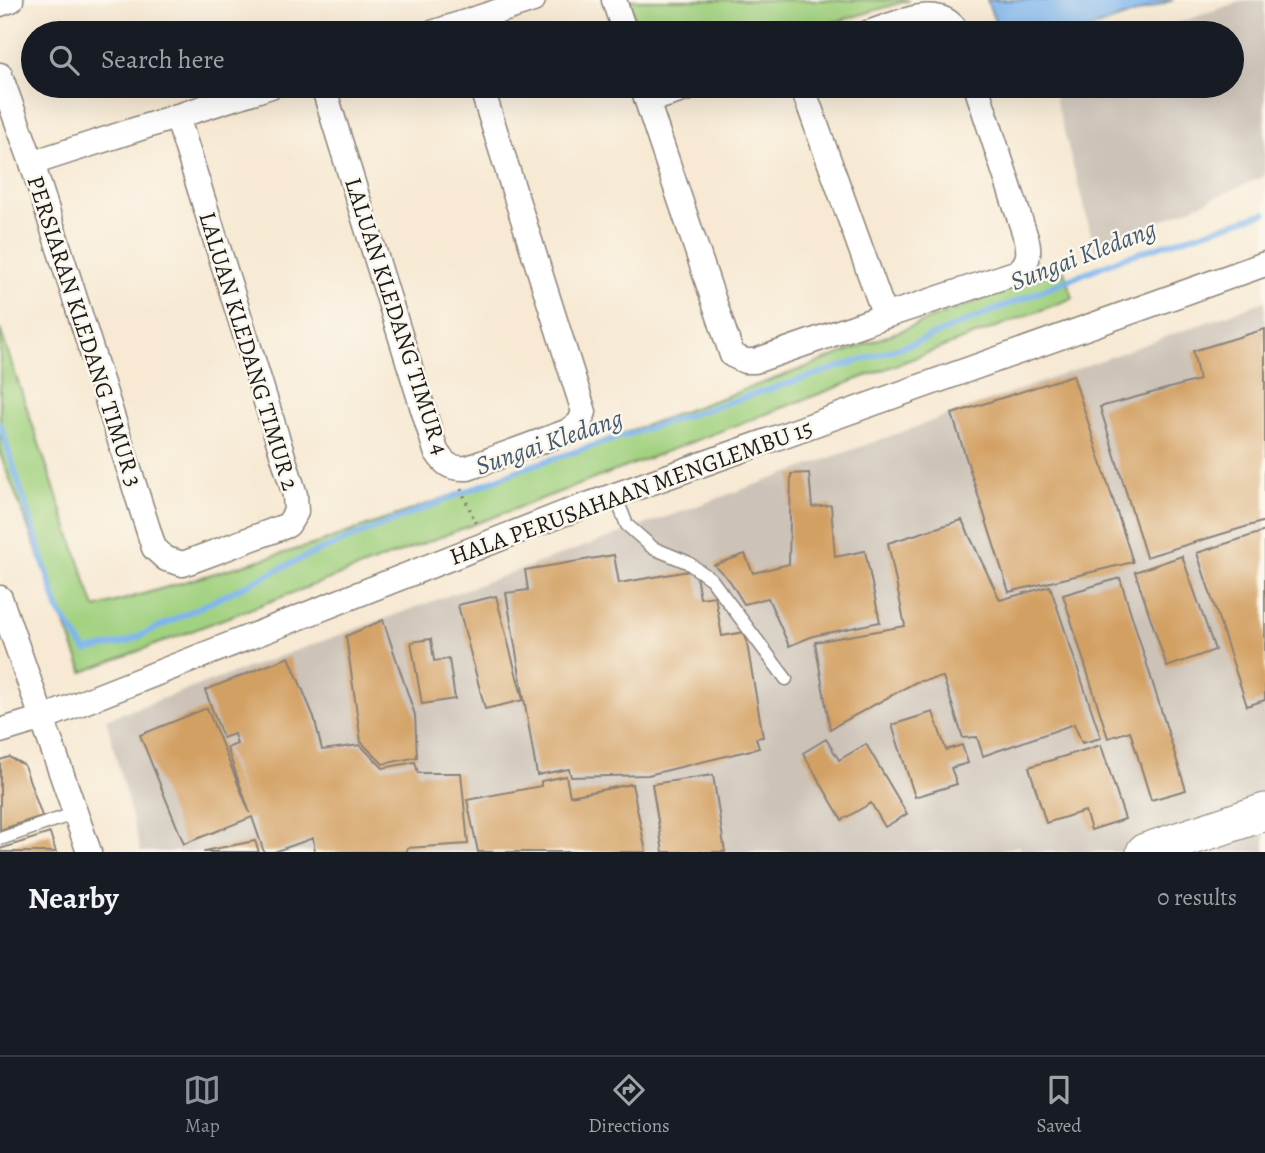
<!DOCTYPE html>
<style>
body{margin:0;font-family:Alegreya,serif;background:#242831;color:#f1f3f6}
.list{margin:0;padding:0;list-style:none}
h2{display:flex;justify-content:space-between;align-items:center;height:91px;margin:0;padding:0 28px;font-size:30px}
h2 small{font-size:23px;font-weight:400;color:#9ea1a6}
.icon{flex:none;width:38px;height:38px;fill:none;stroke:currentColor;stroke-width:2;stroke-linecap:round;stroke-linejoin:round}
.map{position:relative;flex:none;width:1265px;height:852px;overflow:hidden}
.search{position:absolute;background:#171b24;box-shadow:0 7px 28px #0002;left:21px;right:21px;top:21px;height:77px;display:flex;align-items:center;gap:18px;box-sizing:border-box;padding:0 24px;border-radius:38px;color:#9ea1a6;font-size:26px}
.sheet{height:203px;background:#171b24}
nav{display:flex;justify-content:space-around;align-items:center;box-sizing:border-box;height:98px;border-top:2px solid #363941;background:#171b24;font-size:19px;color:#9ea1a6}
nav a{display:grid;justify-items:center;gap:4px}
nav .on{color:#8c9099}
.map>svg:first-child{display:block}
.industrial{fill:#ccc2b8}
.green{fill:#a2d180;stroke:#5f764e;stroke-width:2}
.water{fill:#7eb5ed;stroke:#4d6884;stroke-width:2}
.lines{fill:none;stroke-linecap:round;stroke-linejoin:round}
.stream{stroke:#7eb5ed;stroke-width:6}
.building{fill:#d3a064}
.lane-casing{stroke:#8a8278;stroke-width:15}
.street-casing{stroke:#8a8278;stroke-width:27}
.primary-casing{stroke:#8a8278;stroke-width:39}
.path{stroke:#8a8278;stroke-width:3.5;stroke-dasharray:2 5;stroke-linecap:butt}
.lane{stroke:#fff;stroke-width:12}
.street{stroke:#fff;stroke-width:24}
.primary{stroke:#fff;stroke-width:37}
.labels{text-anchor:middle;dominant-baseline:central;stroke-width:5;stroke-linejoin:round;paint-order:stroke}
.street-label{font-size:24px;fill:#1c1c1c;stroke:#fbf7ec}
.water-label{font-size:26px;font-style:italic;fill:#435970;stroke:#fbf7ec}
</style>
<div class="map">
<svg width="1265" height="852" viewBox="0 0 1265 852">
<rect width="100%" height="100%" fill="#fbf7ec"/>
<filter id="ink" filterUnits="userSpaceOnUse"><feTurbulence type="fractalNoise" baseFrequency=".0143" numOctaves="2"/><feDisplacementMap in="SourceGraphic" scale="14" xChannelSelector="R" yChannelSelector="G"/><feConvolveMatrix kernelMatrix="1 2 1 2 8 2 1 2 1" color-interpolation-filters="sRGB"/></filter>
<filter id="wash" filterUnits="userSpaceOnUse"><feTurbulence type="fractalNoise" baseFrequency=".00686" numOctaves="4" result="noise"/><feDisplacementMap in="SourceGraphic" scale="28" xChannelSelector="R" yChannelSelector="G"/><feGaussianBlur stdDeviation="1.57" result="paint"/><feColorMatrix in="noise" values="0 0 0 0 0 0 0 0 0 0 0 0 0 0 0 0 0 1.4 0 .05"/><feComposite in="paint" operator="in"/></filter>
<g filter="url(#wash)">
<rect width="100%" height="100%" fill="#f7e9d3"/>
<path class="industrial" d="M1244 0H1265V176L1095 249 1052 86H1232V33H1150Z
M1265 301V852H1021L1019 846 995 852H141L106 719Z"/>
<path class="green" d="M629 0H910L798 33H639Z
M1063 268 1073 298 83 672 0 453V329L95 608 322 542 804 368Z"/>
<path class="water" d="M987 0H1173L1079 33H1006L997 27Z"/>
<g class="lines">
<path class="stream" d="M0 424 59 611 86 651 127 642 309 555 524 468 917 342 1122 258 1265 213"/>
</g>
<g id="blocks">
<path class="building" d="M1265 329V521L1146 557 1100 407 1199 380 1193 351Z
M1073 375 1133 562 1009 592 952 414Z
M809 473 812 507 831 505 835 557 865 551 880 622 813 636 789 646 768 598 744 604 730 581 714 565 745 554 753 573 789 564 791 474Z
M962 520 1000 600 1050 586 1101 738 1082 743 1074 724 983 756 977 737 963 738 943 677 916 682 830 729 815 642 905 626 888 543Z
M1265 531V700L1247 706 1197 553Z
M614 555 619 583 695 570 700 598 715 596 722 636 745 632 763 737 756 738 759 748 648 775 571 777 569 769 537 775 506 593 528 590 525 570Z
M1182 556 1215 650 1167 667 1135 572Z
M1120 578 1186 790 1151 800 1130 731 1108 738 1063 595Z
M496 596 523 700 485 709 458 605Z
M383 620 415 715 417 757 383 764 361 742 346 636Z
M431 639 434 661 449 659 455 699 422 704 411 642Z
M289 657 314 717 322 750 360 745 383 768 415 762 418 773H461L468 844 407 848V852H315L313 838 274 852H264L252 817 184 844 140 735 207 708 250 813 227 748 237 744 234 734 223 738 205 690Z
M933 712 946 750 962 745 968 763 951 768 957 784 915 797 892 725Z
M826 739 839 760 866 744 907 814 885 827 871 803 842 820 803 753Z
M1101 745 1125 819 1091 830 1085 811 1046 823 1029 767Z
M9 757 24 765 42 816 0 830V760Z
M713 775 725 852H663L652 784Z
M566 776 570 796 632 784 646 852H478L467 800 541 786V781Z
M50 833 56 852H0V849Z
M255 841 259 852H204V851Z"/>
</g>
</g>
<g filter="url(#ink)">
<use href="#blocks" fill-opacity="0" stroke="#8a8278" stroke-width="2"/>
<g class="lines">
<g class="lane-casing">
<path id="lane" d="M615 495 627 525 653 548 687 562 711 579 786 679
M0 839 76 813"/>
</g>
<g class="street-casing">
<path id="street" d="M614 0 625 33
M0 4 11 0
M432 33 533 0
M868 33C895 25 940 0 958 33
M0 75 32 163 154 548 166 559 183 564 288 525 296 512 295 495 177 116
M323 86 436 451C445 465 450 469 468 468L566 432 579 424 584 412 481 86
M642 86 732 355 745 361H755L885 316
M802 86 885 316 1018 272C1028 262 1030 255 1027 241L976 86
M647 101 695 86
M32 163 271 86
M0 598 89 852
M0 731 43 718 565 513 1265 264"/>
</g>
<g class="primary-casing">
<path id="primary" d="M1145 852 1265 812"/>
</g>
<path class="path" d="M461 489 476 524"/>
<use href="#lane" class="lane"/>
<use href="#street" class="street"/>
<use href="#primary" class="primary"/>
</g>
</g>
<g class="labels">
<g class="street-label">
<text transform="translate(397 316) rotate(72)">LALUAN KLEDANG TIMUR 4</text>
<text transform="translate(85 331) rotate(72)">PERSIARAN KLEDANG TIMUR 3</text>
<text transform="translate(249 351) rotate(73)">LALUAN KLEDANG TIMUR 2</text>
<text transform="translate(631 492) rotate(-20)">HALA PERUSAHAAN MENGLEMBU 15</text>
</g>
<g class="water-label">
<text transform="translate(1083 255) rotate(-21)">Sungai Kledang</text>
<text transform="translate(549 442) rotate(-19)">Sungai Kledang</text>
</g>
</g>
</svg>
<div class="search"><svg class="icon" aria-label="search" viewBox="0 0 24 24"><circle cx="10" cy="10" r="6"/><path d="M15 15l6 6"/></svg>Search here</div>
</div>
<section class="sheet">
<h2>Nearby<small>0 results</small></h2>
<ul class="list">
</ul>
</section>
<nav>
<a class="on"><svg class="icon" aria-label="map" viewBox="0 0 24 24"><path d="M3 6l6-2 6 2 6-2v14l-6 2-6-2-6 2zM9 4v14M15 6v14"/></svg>Map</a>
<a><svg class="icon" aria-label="directions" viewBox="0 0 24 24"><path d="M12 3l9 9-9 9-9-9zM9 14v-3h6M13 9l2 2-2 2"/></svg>Directions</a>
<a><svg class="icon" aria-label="saved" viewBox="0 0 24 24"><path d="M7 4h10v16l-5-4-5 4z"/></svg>Saved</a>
</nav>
